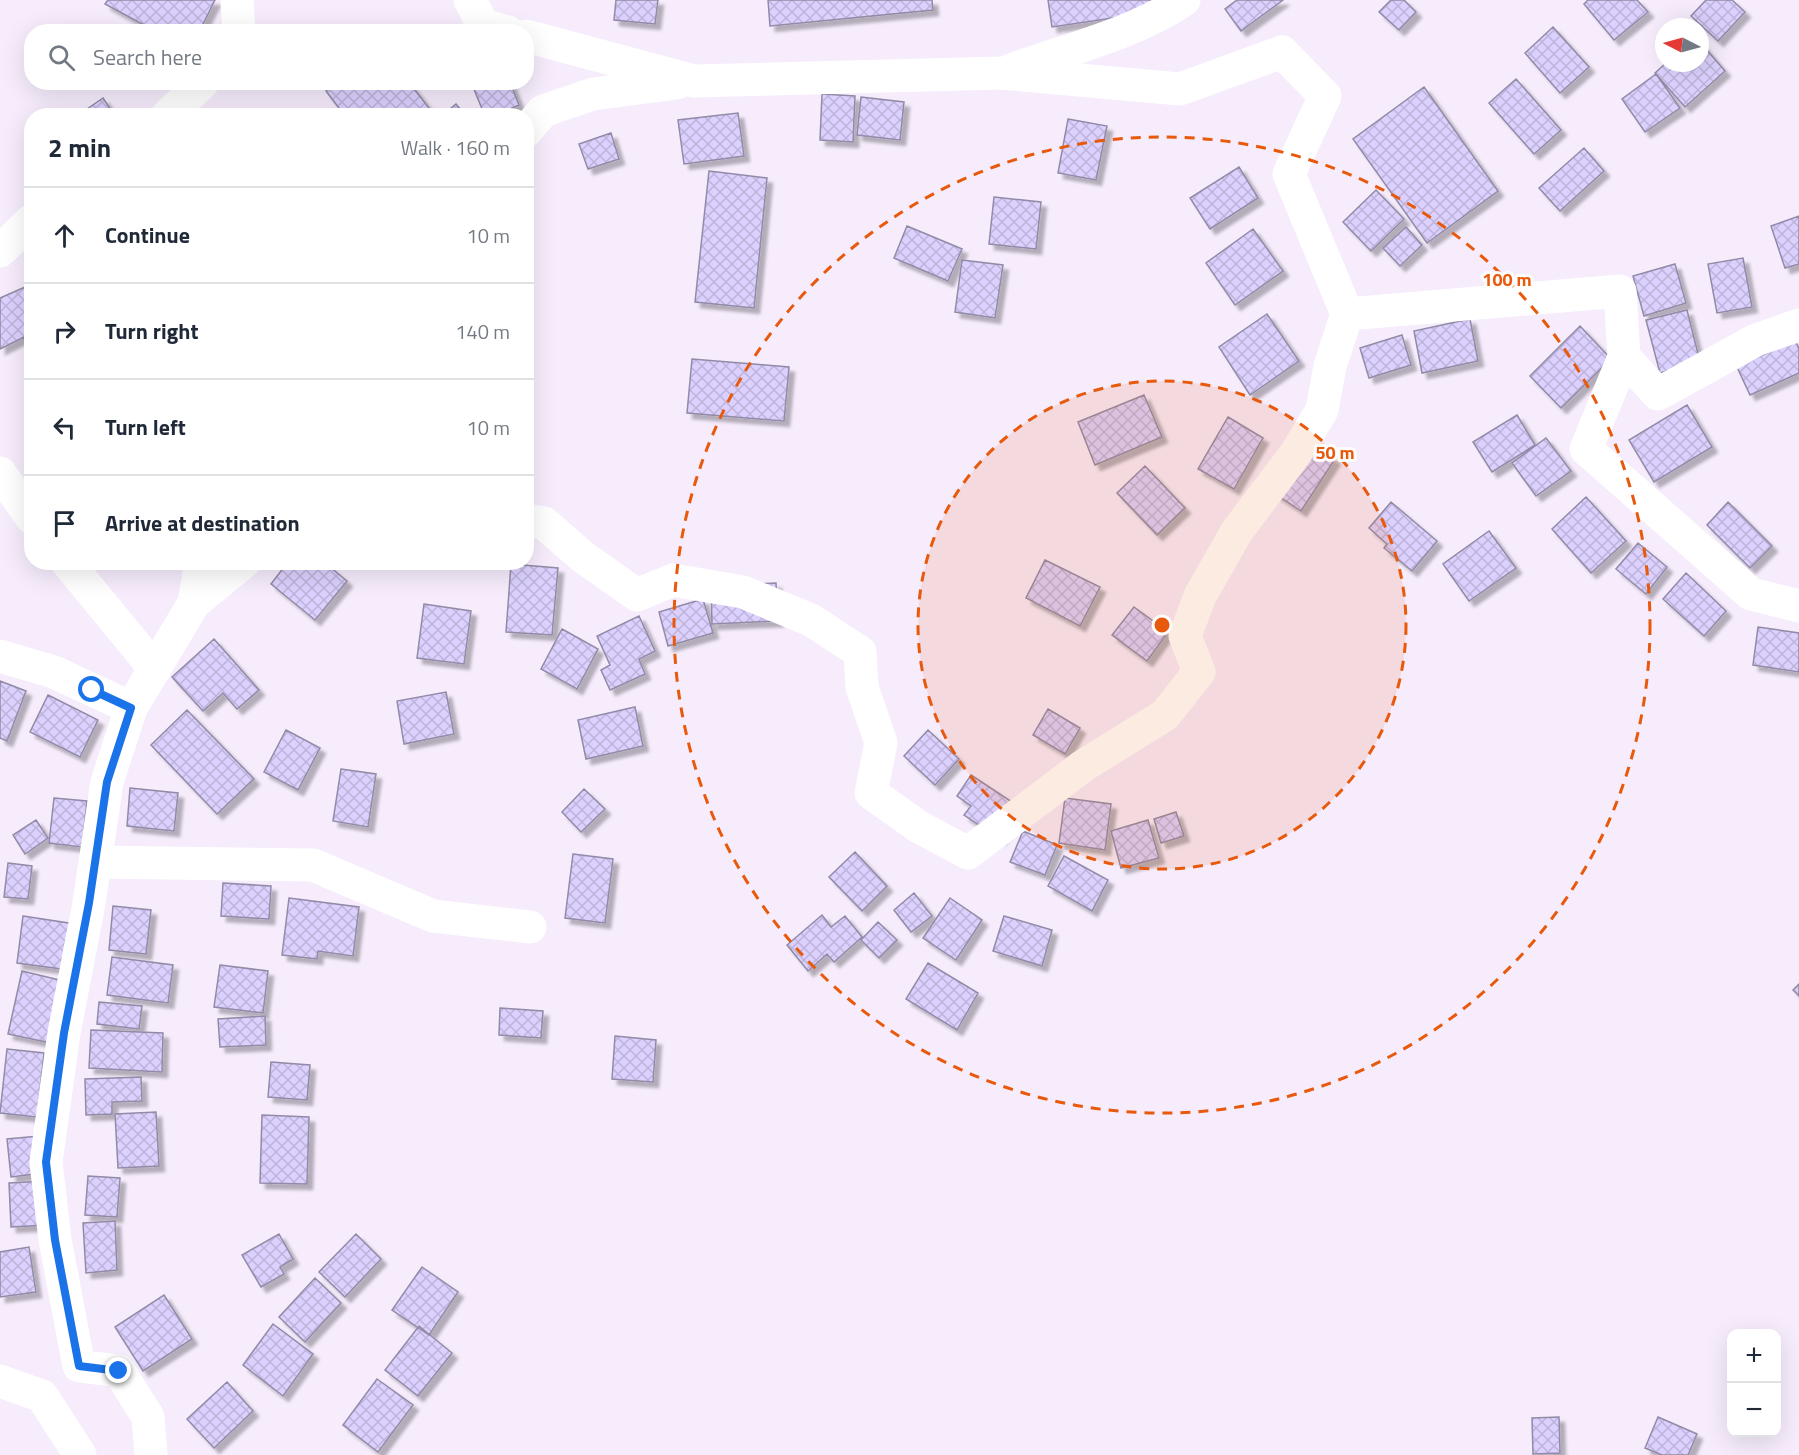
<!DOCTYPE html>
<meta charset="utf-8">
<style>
body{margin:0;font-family:"Titillium Web",sans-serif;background:#f6f6f7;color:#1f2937}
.controls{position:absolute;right:18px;bottom:18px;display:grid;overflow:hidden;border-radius:12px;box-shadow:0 6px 24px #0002}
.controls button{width:54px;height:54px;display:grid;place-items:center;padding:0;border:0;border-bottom:2px solid #e0e1e3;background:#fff;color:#1f2937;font:30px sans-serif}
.compass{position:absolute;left:1655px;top:18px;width:54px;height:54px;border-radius:50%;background:#fff;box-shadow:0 6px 24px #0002;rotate:276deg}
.stop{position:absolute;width:18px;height:18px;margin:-14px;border:4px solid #1a73e8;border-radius:50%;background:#fff}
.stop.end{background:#1a73e8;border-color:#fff;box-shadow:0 2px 6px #0008}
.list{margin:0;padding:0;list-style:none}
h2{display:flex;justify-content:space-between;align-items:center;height:78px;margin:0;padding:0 24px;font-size:26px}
h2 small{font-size:20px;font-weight:400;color:#747a83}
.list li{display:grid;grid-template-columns:39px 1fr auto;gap:18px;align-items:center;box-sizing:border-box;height:96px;padding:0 24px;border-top:2px solid #e0e1e3}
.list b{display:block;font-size:22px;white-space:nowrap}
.list em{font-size:20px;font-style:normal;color:#747a83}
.icon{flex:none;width:33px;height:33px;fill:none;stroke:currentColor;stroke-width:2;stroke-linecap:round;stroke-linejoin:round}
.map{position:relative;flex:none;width:1799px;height:1455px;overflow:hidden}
.search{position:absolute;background:#fff;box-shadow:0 6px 24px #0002;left:24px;top:24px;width:510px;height:66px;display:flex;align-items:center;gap:15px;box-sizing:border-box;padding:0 21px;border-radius:24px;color:#747a83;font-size:22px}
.panel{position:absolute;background:#fff;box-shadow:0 6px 24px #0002;left:24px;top:108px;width:510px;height:462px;border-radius:24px}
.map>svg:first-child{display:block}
.building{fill:url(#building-cross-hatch);stroke:#928ba7;stroke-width:1.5;filter:url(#shadow)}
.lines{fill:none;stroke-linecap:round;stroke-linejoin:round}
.minor{stroke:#fff;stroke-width:33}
.route{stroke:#1a73e8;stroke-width:8}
.ring{fill:none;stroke:#e8590c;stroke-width:3;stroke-dasharray:10 8}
.centre{fill:#e8590c;stroke:#fdfdfd;stroke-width:3}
.ring-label{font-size:18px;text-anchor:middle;font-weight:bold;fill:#e8590c;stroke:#fdfdfd;stroke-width:6;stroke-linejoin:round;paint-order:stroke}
</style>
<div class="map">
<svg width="1799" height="1455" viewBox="0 0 1799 1455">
<defs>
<pattern id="building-cross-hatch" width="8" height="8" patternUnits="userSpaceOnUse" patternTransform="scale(1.5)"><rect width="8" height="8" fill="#dcd1fe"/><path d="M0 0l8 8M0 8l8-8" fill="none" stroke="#bdb3da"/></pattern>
<filter id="shadow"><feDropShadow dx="5.5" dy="5.5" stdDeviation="1.5" flood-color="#0004"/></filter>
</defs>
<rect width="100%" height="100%" fill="#f6ecfc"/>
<path class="building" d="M108 0H215L199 32H157L105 4Z
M616 0H658L655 24 614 20Z
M768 0H932L933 10 770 26Z
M1048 0H1151L1153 12 1052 27Z
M1237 0H1283L1241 31 1225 9Z
M1391 0H1404L1416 12 1399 30 1379 12Z
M1588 0H1637L1648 12 1614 40 1584 4Z
M1706 0H1732L1745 12 1718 41 1691 16Z
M1553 27 1589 67 1560 93 1525 53Z
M1700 42 1725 71 1685 107 1655 73 1666 63H1700Z
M1656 74 1680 108 1645 132 1622 99Z
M1516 79 1561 130 1534 154 1489 103Z
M337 82H409L435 116H345L326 91Z
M471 82H510L519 105 494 116H485Z
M1424 87 1498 191 1427 243 1353 139Z
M822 94 855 96 853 142 820 140Z
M861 97 904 102 900 140 857 135Z
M103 98 115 116H77Z
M456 104 466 116H445L444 114Z
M738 113 744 156 684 164 678 120Z
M1068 119 1107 126 1096 180 1058 173Z
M611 133 619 159 588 169 579 144Z
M1584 148 1604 171 1560 211 1539 188Z
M1239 167 1258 198 1210 229 1190 198Z
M709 171 767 178 754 308 695 302Z
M1376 190 1404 219 1371 251 1343 222Z
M994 197 1041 202 1036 249 989 244Z
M1799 216V264L1785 268 1771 226Z
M907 226 962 249 948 281 894 258Z
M1406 227 1422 245 1400 266 1383 248Z
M1253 229 1283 271 1235 305 1206 263Z
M1743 258 1752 307 1717 313 1708 264Z
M962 260 1003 265 995 318 955 312Z
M1675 264 1686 303 1644 316 1633 276Z
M32 284V354L24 337 0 349V298Z
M1687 310 1700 362 1660 373 1646 320Z
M1267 314 1299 361 1250 395 1219 347Z
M1470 319 1478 361 1422 373 1414 331Z
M1580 326 1611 359 1561 408 1530 376Z
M1402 335 1411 365 1369 378 1360 348Z
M1795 340 1799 349V373L1750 395 1737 367Z
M692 359 789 367 784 421 687 413Z
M1144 395 1162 437 1095 465 1078 422Z
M1687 405 1712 447 1654 482 1629 440Z
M1517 415 1535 445 1492 472 1473 442Z
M1228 417 1263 438 1234 489 1198 469Z
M1546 438 1571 471 1536 496 1512 463Z
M1308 442 1335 459 1301 511 1274 493Z
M1145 466 1185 508 1157 535 1117 493Z
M1586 497 1626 541 1591 573 1552 529Z
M1391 502 1437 541 1412 571 1384 548 1387 544 1369 528Z
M1728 502 1772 546 1750 568 1707 525Z
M1489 531 1516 568 1469 601 1443 564Z
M1638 543 1667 567 1646 594 1616 569Z
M1045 560 1100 587 1080 626 1026 598Z
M288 562H324L347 581 315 620 271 584Z
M511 564 558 568 552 635 506 632Z
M1686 573 1726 611 1704 636 1663 599Z
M776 583 778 621 712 624 711 586Z
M703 599 713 633 668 646 659 612Z
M424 604 471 611 464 664 417 658Z
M1134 607 1168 632 1147 661 1112 635Z
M639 616 655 651 639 659 645 674 610 690 601 670 610 665 597 636Z
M1758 627 1799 633V672L1753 665Z
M562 629 598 649 577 689 541 669Z
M214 639 259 690 237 709 223 693 203 711 172 677Z
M0 681 26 691 7 741 0 738Z
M446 692 454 734 404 744 397 701Z
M48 695 98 720 80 757 30 732Z
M635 707 643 746 586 759 578 720Z
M1048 709 1080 728 1065 754 1033 735Z
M187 710 254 779 217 814 151 745Z
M286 730 320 748 298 790 264 772Z
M928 730 959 759 935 785 904 756Z
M341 769 376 774 368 827 333 821Z
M971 775 1021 808 1000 839 964 815 971 806 957 796Z
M130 788 178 793 174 831 127 826Z
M584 789 605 809 581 832 562 812Z
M54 798 87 801 82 847 49 843Z
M1065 798 1111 804 1105 850 1059 843Z
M1176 812 1184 836 1161 843 1154 819Z
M36 820 48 838 25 854 13 835Z
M1148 820 1159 858 1121 868 1111 831Z
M1023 831 1057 845 1045 875 1010 862Z
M855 852 887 886 862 911 829 877Z
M573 854 613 859 605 923 565 918Z
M1064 856 1108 880 1092 911 1048 886Z
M8 863 32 866 28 899 4 897Z
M223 883 271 886 269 919 221 916Z
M914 893 932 916 911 932 894 910Z
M289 898 359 907 353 956 318 951 317 959 282 955Z
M950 898 982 920 956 960 923 938Z
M113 906 151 910 146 954 109 950Z
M822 915 831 927 845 916 862 937 834 962 827 954 808 971 787 945Z
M23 916 75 924 69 970 17 963Z
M1004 916 1052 930 1042 966 993 951Z
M878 922 897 940 879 958 861 940Z
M112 957 173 965 168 1003 107 995Z
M928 963 978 993 957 1030 906 999Z
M220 965 268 971 263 1013 214 1007Z
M22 971 64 981 51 1043 8 1034Z
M1799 984V996L1793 990Z
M99 1002 142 1006 139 1029 97 1024Z
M500 1008 543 1011 541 1038 499 1035Z
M265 1016 266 1045 220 1047 218 1019Z
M91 1030 163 1033 162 1072 89 1068Z
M615 1036 656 1040 653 1082 612 1079Z
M7 1049 44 1053 37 1117 0 1113Z
M271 1062 310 1065 307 1100 268 1097Z
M141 1077 142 1101 112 1102V1114L86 1115 85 1079Z
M156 1112 159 1166 118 1168 115 1114Z
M262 1115 309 1117 307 1184 260 1183Z
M39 1136 43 1173 11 1177 7 1139Z
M88 1176 120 1178 117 1217 85 1215Z
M46 1181 48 1225 11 1227 9 1183Z
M115 1221 117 1270 86 1273 83 1223Z
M279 1234 293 1259 280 1267 284 1274 261 1287 242 1255Z
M356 1234 381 1259 345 1297 319 1272Z
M29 1247 36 1292 0 1297V1252Z
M422 1267 458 1292 429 1335 392 1310Z
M315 1278 341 1303 305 1342 279 1317Z
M164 1295 192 1339 143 1371 115 1327Z
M273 1324 313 1354 283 1396 243 1365Z
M419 1326 452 1353 418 1396 385 1370Z
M377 1379 413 1405 378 1452 343 1425Z
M227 1382 253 1411 214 1448 187 1419Z
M1559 1417 1560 1453 1533 1454 1532 1418Z
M1658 1417 1697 1434 1688 1455H1662L1645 1448Z"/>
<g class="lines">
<path class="minor" d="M237 0 239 32
M470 0 483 25 508 32
M526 36 694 81 1001 73 1180 89 1282 52 1325 96 1289 174 1347 314 1620 291 1624 357 1586 449 1751 594 1799 606
M1011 70C1066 50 1136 33 1184 0
M167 116 203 82
M526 131 543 111 593 94 677 83
M0 251 32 220
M1624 357 1658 394 1756 340 1799 325
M0 473 32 518
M526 520 544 523 583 557 637 595 673 580 743 592 811 620 860 652 862 687 881 743 871 793 919 827 968 853 1083 766 1165 715 1199 672 1185 636 1200 596 1237 531 1296 453 1322 410 1330 366 1347 314
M67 562 155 669
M194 603 244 562
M0 656 54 672 131 708
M95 862 313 865 433 916 530 927
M0 1381 42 1396 80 1455
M151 1455 148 1417 119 1371 79 1366 55 1240 46 1162 64 1033 89 903 107 782 131 708 194 603 201 562"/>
</g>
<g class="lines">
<path class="route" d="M92 690 131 708 107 782 89 903 64 1033 46 1162 55 1240 79 1366 119 1371"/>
</g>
<circle cx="1162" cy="625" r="244" fill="#e8590c" fill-opacity=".12"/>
<g class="ring">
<circle cx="1162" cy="625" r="244"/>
<circle cx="1162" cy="625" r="488"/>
</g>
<circle cx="1162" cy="625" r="9" class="centre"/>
<g class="ring-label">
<text x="1507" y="286">100 m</text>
<text x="1335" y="459">50 m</text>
</g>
</svg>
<div class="controls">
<button>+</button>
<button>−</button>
</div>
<svg class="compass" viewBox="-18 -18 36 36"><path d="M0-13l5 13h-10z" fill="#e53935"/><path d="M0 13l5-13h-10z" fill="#747a83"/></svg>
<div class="stop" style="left:92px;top:690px"></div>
<div class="stop end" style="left:119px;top:1371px"></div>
<div class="search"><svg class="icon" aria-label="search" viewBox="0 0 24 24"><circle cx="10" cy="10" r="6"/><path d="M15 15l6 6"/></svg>Search here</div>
<section class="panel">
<h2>2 min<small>Walk · 160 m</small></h2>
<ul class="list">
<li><svg class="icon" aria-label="ahead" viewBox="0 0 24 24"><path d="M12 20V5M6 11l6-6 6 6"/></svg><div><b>Continue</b></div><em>10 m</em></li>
<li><svg class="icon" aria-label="right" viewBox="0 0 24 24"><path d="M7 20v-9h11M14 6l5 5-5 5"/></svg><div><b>Turn right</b></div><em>140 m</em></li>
<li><svg class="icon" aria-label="left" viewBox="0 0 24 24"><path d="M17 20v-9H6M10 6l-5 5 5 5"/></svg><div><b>Turn left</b></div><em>10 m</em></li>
<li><svg class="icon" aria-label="arrive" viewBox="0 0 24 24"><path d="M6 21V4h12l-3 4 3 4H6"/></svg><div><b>Arrive at destination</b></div></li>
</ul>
</section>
</div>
